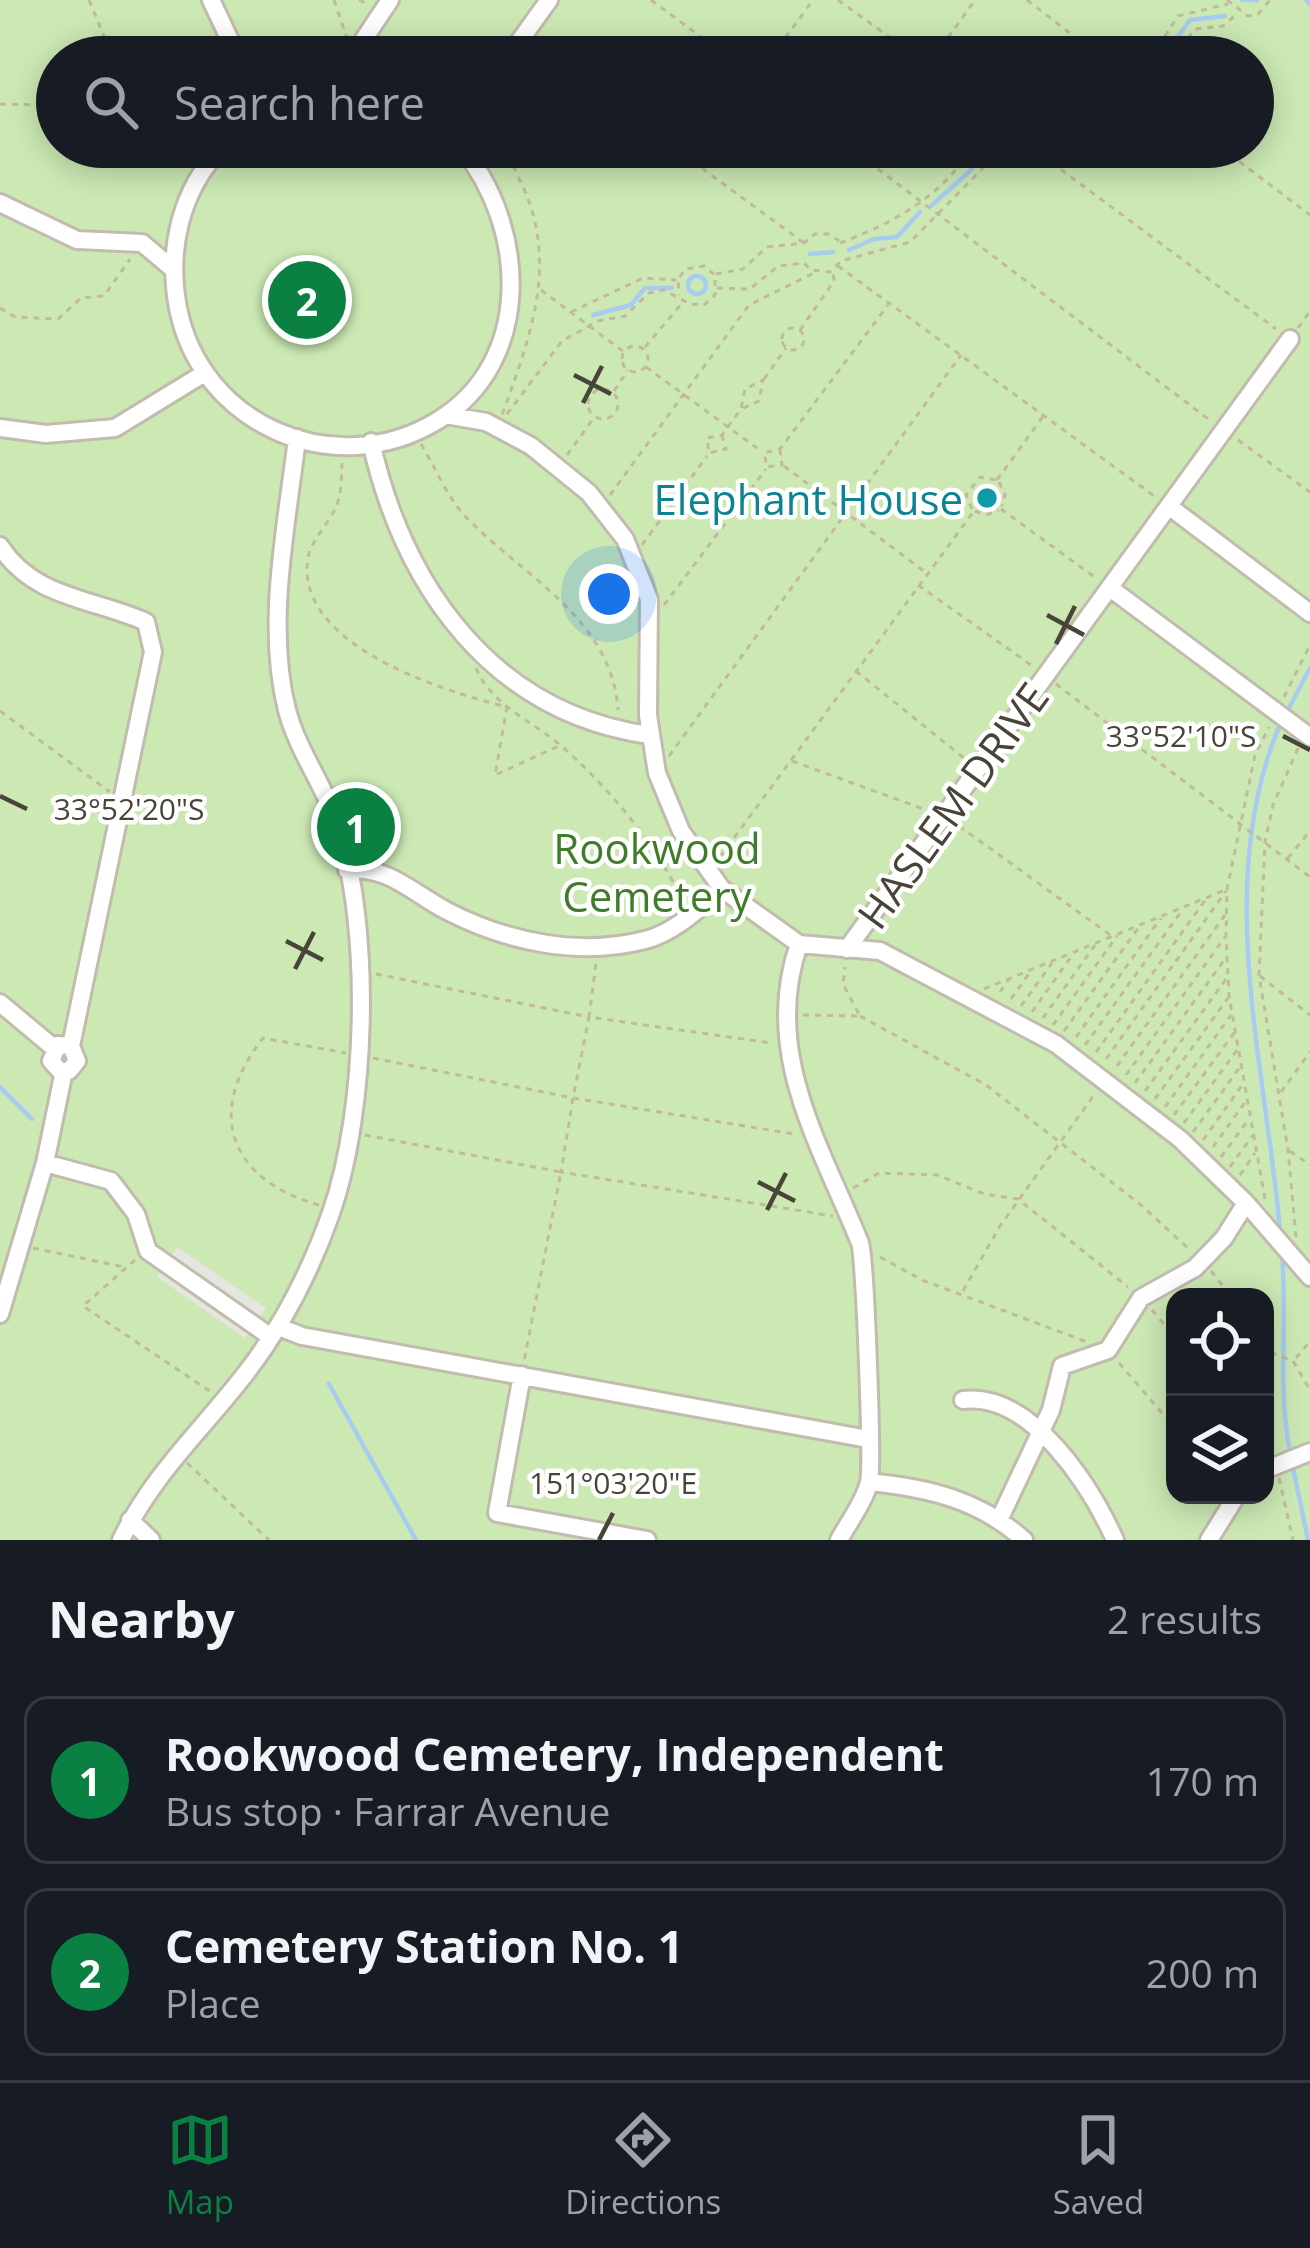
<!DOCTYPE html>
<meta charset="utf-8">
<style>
body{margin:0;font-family:"Open Sans",sans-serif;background:#242831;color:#f1f3f6}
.controls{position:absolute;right:36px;bottom:36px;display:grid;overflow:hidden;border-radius:24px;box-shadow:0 6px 30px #0003}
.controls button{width:108px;height:108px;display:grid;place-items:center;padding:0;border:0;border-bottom:3px solid #363941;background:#171b24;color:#f1f3f6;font:60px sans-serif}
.you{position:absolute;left:609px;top:594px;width:42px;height:42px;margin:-30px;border:9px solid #fff;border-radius:50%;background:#1a73e8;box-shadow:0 0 0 18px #1a73e833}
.badge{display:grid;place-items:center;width:78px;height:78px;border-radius:50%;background:#0b8043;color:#fff;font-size:39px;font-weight:700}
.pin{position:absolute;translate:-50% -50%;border:6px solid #fff;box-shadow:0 3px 12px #0006}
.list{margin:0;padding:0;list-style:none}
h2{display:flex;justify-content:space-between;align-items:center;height:156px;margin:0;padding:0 48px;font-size:51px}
h2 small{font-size:39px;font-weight:400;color:#9ea1a6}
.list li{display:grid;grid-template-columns:78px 1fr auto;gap:36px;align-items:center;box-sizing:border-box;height:168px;margin:0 24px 24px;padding:0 24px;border:3px solid #363941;border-radius:24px}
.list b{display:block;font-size:45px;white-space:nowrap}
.list p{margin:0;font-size:39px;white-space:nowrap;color:#9ea1a6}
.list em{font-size:39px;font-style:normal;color:#9ea1a6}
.icon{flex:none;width:66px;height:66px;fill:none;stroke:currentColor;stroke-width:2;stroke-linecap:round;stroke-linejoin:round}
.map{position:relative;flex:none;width:1310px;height:1540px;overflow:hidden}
.search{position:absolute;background:#171b24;box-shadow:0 6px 30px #0003;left:36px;right:36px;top:36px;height:132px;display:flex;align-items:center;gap:30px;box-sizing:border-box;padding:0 42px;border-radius:66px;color:#9ea1a6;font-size:45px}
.sheet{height:540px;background:#171b24}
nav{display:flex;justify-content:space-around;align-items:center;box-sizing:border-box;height:168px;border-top:3px solid #363941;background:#171b24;font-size:33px;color:#9ea1a6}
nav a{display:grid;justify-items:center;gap:6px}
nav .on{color:#0b8043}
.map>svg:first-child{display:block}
.green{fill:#cce9b4;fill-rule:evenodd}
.parking{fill:#e7e5e2}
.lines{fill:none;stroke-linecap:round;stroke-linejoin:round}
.stream{stroke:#a8ccf1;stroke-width:4.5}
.minor-casing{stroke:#c1bcad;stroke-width:22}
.path{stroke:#c2b99e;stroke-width:3;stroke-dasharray:6 6;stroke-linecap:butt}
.minor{stroke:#fff;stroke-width:16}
.ticks{fill:none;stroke:#494438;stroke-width:4.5}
.culture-dot{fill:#0f9aa8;stroke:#fff;stroke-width:4.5}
.labels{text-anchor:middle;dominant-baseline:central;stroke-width:9;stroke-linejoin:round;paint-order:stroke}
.culture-label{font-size:42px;fill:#0d838f;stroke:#fff;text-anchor:end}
.street-label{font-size:42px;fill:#494438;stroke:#fff}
.park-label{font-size:42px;fill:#417c2a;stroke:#fff}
.ticks-label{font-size:30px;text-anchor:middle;fill:#494438;stroke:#fff;stroke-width:9;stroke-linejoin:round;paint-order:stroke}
</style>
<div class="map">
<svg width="1310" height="1540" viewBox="0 0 1310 1540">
<rect width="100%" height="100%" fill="#f5f3ea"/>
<path class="green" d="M0 0H1310V1540H0ZM57 57H1253V147H57ZM1175 1297H1265V1495H1175Z"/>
<path class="parking" d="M177 1247 266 1308 245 1338 157 1277Z"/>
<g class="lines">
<path class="stream" d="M1242 0H1257
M1306 0 1310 4
M1136 57 1168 50 1190 20 1225 16
M931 206 970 171 984 150
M849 250 874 239 897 237 920 212
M810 254 833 252
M688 285a9 9 0 1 1 18 0a9 9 0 1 1-18 0Z
M593 315 631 305 645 288H672
M1287 712 1310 668
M0 1087 32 1119
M1280 1231C1266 1065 1212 882 1281 722
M1282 1255C1288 1321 1277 1387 1290 1452
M329 1384 416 1540
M1292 1463 1308 1540"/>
<g class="minor-casing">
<path id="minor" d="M211 0 238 57
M352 57 390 0
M508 57 549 0
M222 147C180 191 167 250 178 308 201 425 334 483 437 421 535 362 527 226 461 147
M0 203 77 240 142 243 173 269
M446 415 486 422 531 446 589 493 625 539 649 599 648 715 657 773 681 831 722 889 799 944 880 951 1056 1044 1180 1139 1246 1203 1310 1277
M0 428 46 434 115 428 203 374
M371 442C404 587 492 713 649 735
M1170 507 1310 613
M0 546C34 599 93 598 146 622L153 652 71 1046 77 1061 69 1071H60L51 1061 58 1045 71 1046
M1110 588 1310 737
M347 870C390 866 412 893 447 911 507 942 579 957 645 940 674 933 700 908 722 889
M799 944C761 1052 821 1146 860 1243 865 1254 873 1467 869 1482 865 1501 848 1523 839 1540
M847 949 1290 339
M0 1003 54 1048
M45 1163 111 1181 136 1214 148 1251 271 1337
M0 1314 45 1163 64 1071
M279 1327 302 1336 868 1439
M522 1375 497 1513 647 1540
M963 1400C1032 1392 1091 1487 1115 1540
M1265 1470 1310 1452
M869 1482C929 1488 980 1500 1024 1540
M1000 1518 1051 1410 1062 1366 1108 1350 1141 1298 1195 1268 1224 1238 1246 1203
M130 1520 151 1540
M121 1540C153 1474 202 1430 246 1373 283 1325 311 1270 331 1213 367 1110 372 931 338 826 325 786 298 752 287 710 265 624 287 524 297 438
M1209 1540 1237 1495"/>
</g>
<path class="path" d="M89 0 104 36 97 57
M334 0 347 38
M359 0 370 5
M651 0 728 57
M838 0 917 57
M1027 0 1101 57
M1227 0 1248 16 1258 14 1270 0
M536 41 557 57
M771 57 813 0
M934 57 975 0
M1122 57 1163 39 1178 16 1228 4
M1173 57 1195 29 1223 26 1238 13
M0 104 42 105 57 99
M499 147C511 158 516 172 523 187 559 265 529 340 502 415
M673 147 804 243
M849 147 1211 421
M994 147 1016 157 1033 147
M1220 147 1310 215
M1032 148 1276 329
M694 160 704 147
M840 243C891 224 944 196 971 147
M838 266 1157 498
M716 274 743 269 767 247 804 243 815 234H829L839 241
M717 288 750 289 778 266 804 263 811 270 830 272 841 261 910 242 998 153
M541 290 624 352
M0 308 15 317 58 319 81 298 104 296 130 259
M571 312 643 278 676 280
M1298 328 1310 311
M782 339a11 11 0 1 1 22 0a11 11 0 1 1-22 0Z
M800 330 834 281 833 271
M622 359a13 13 0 1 1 26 0a13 13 0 1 1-26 0Z
M645 347 684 301
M646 367 761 451
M764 379 786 348
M588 404a15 15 0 1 1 30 0a15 15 0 1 1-30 0Z
M614 391 628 370
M507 414 562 341 598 321 625 316 649 293 664 290 690 304 704 305 715 295V275L704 266 685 269 678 280 679 295
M722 435 726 449 709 453 707 438 722 435 741 409 745 389 763 380 759 401 741 409
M1238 440 1310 492
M421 444C435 467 447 497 465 516 521 575 612 618 618 710
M780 449 782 465 767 467 764 453 780 449 888 305
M567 455 593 419
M342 463C341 478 342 496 335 509 328 524 311 541 308 557 293 645 443 691 507 707L495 775 561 745
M784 466 925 572
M997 480 1044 415
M999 482 1005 495 1002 506
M610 495 749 305 814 273
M972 509 966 495 980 477 996 480
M1001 509 1096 578
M975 511 986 515 999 510
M642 545 707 456
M918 585 1034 667
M664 605 766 469
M476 668C492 707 537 723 566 750 613 793 654 842 682 899
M856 671 965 759
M1056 684 1310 877
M1284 697 1310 645
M0 711 110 792
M669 756 961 355
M792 761 929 811
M959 826 1113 937
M720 857 974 511
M1288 858 1310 831
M596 964 589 1017 771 1043
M376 974 589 1017 573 1098 794 1134
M1260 976 1310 1015
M984 989 1225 890
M1000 992 1009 979
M1011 999 1030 972
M1021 1006 1052 963
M1032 1012 1073 954
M803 1015 860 1016 843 984 845 967
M860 1016 986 1085 1141 1205 1191 1251
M1043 1018 1095 945
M1053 1025 1117 936
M1064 1031 1139 927
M1076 1037 1161 918
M1085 1045 1183 909
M1096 1052 1206 899
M373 1058 573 1098 561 1172 833 1216
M1106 1059 1226 891
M1117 1066 1225 915
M1126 1075 1225 937
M1135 1083 1225 959
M1145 1091 1226 979
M1281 1092 1310 1052
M1155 1099 1228 998
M1165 1107 1231 1015
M1174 1115 1234 1033
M1184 1123 1237 1050
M1193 1132 1240 1067
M365 1135 561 1172 524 1361
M1203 1140 1243 1084
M1213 1147 1246 1101
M1290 1151 1310 1165
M1221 1157 1249 1119
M1230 1167 1252 1136
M1240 1175 1255 1153
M853 1188 879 1173 937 1175 984 1194 1018 1199 1128 1287
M1265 1199 1229 996 1226 936 1227 889 1255 755 1269 727
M319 1205C228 1179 205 1112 263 1038L346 1053
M1296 1237 1288 1150 1259 975 1265 842 1273 805 1299 746
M33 1248 124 1267
M880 1257 922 1280 1087 1342
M135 1260 83 1306 211 1392
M1211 1271 1232 1297
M963 1291 1000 1226 1094 1095
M1152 1310 1175 1337
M1265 1342 1270 1352 1293 1361 1310 1390
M1296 1358 1310 1341
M1119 1363 1175 1428
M187 1463 269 1540
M1279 1478 1293 1540"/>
<use href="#minor" class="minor"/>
</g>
<path class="ticks" d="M574 375 611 394M583 403 602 366M1047 615 1084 635M1056 644 1075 606M1283 736 1310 750M0 796 27 809M286 941 323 960M295 969 314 932M758 1182 795 1201M767 1210 786 1173M599 1540 613 1513"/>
<circle class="culture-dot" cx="987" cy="498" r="12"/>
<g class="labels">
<g class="culture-label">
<text x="963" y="498">Elephant House</text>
</g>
<g class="street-label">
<text transform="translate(952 805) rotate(-54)">HASLEM DRIVE</text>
</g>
<g class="park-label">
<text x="657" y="847">Rookwood<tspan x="657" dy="48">Cemetery</tspan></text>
</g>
</g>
<g class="ticks-label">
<text x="1181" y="747">33°52'10"S</text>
<text x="129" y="820">33°52'20"S</text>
<text x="613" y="1494">151°03'20"E</text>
</g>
</svg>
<div class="controls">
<button><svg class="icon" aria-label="locate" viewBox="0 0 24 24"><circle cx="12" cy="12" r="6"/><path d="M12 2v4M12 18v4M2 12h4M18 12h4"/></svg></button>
<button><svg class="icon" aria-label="layers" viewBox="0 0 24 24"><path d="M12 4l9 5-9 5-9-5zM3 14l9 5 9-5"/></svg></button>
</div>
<div class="you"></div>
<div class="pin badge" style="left:356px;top:827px">1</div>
<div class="pin badge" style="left:307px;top:300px">2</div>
<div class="search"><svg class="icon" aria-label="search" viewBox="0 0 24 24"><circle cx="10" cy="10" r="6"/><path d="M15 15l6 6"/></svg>Search here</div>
</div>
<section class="sheet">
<h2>Nearby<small>2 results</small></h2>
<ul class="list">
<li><span class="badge">1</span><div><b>Rookwood Cemetery, Independent</b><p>Bus stop · Farrar Avenue</p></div><em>170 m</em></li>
<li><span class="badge">2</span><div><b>Cemetery Station No. 1</b><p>Place</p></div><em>200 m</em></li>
</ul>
</section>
<nav>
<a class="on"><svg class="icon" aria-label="map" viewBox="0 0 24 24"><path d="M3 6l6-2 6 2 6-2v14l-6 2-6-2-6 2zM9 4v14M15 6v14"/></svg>Map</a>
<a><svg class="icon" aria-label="directions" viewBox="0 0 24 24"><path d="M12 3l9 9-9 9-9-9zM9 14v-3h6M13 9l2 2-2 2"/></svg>Directions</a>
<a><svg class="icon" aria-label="saved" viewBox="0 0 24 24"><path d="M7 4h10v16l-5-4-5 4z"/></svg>Saved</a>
</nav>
